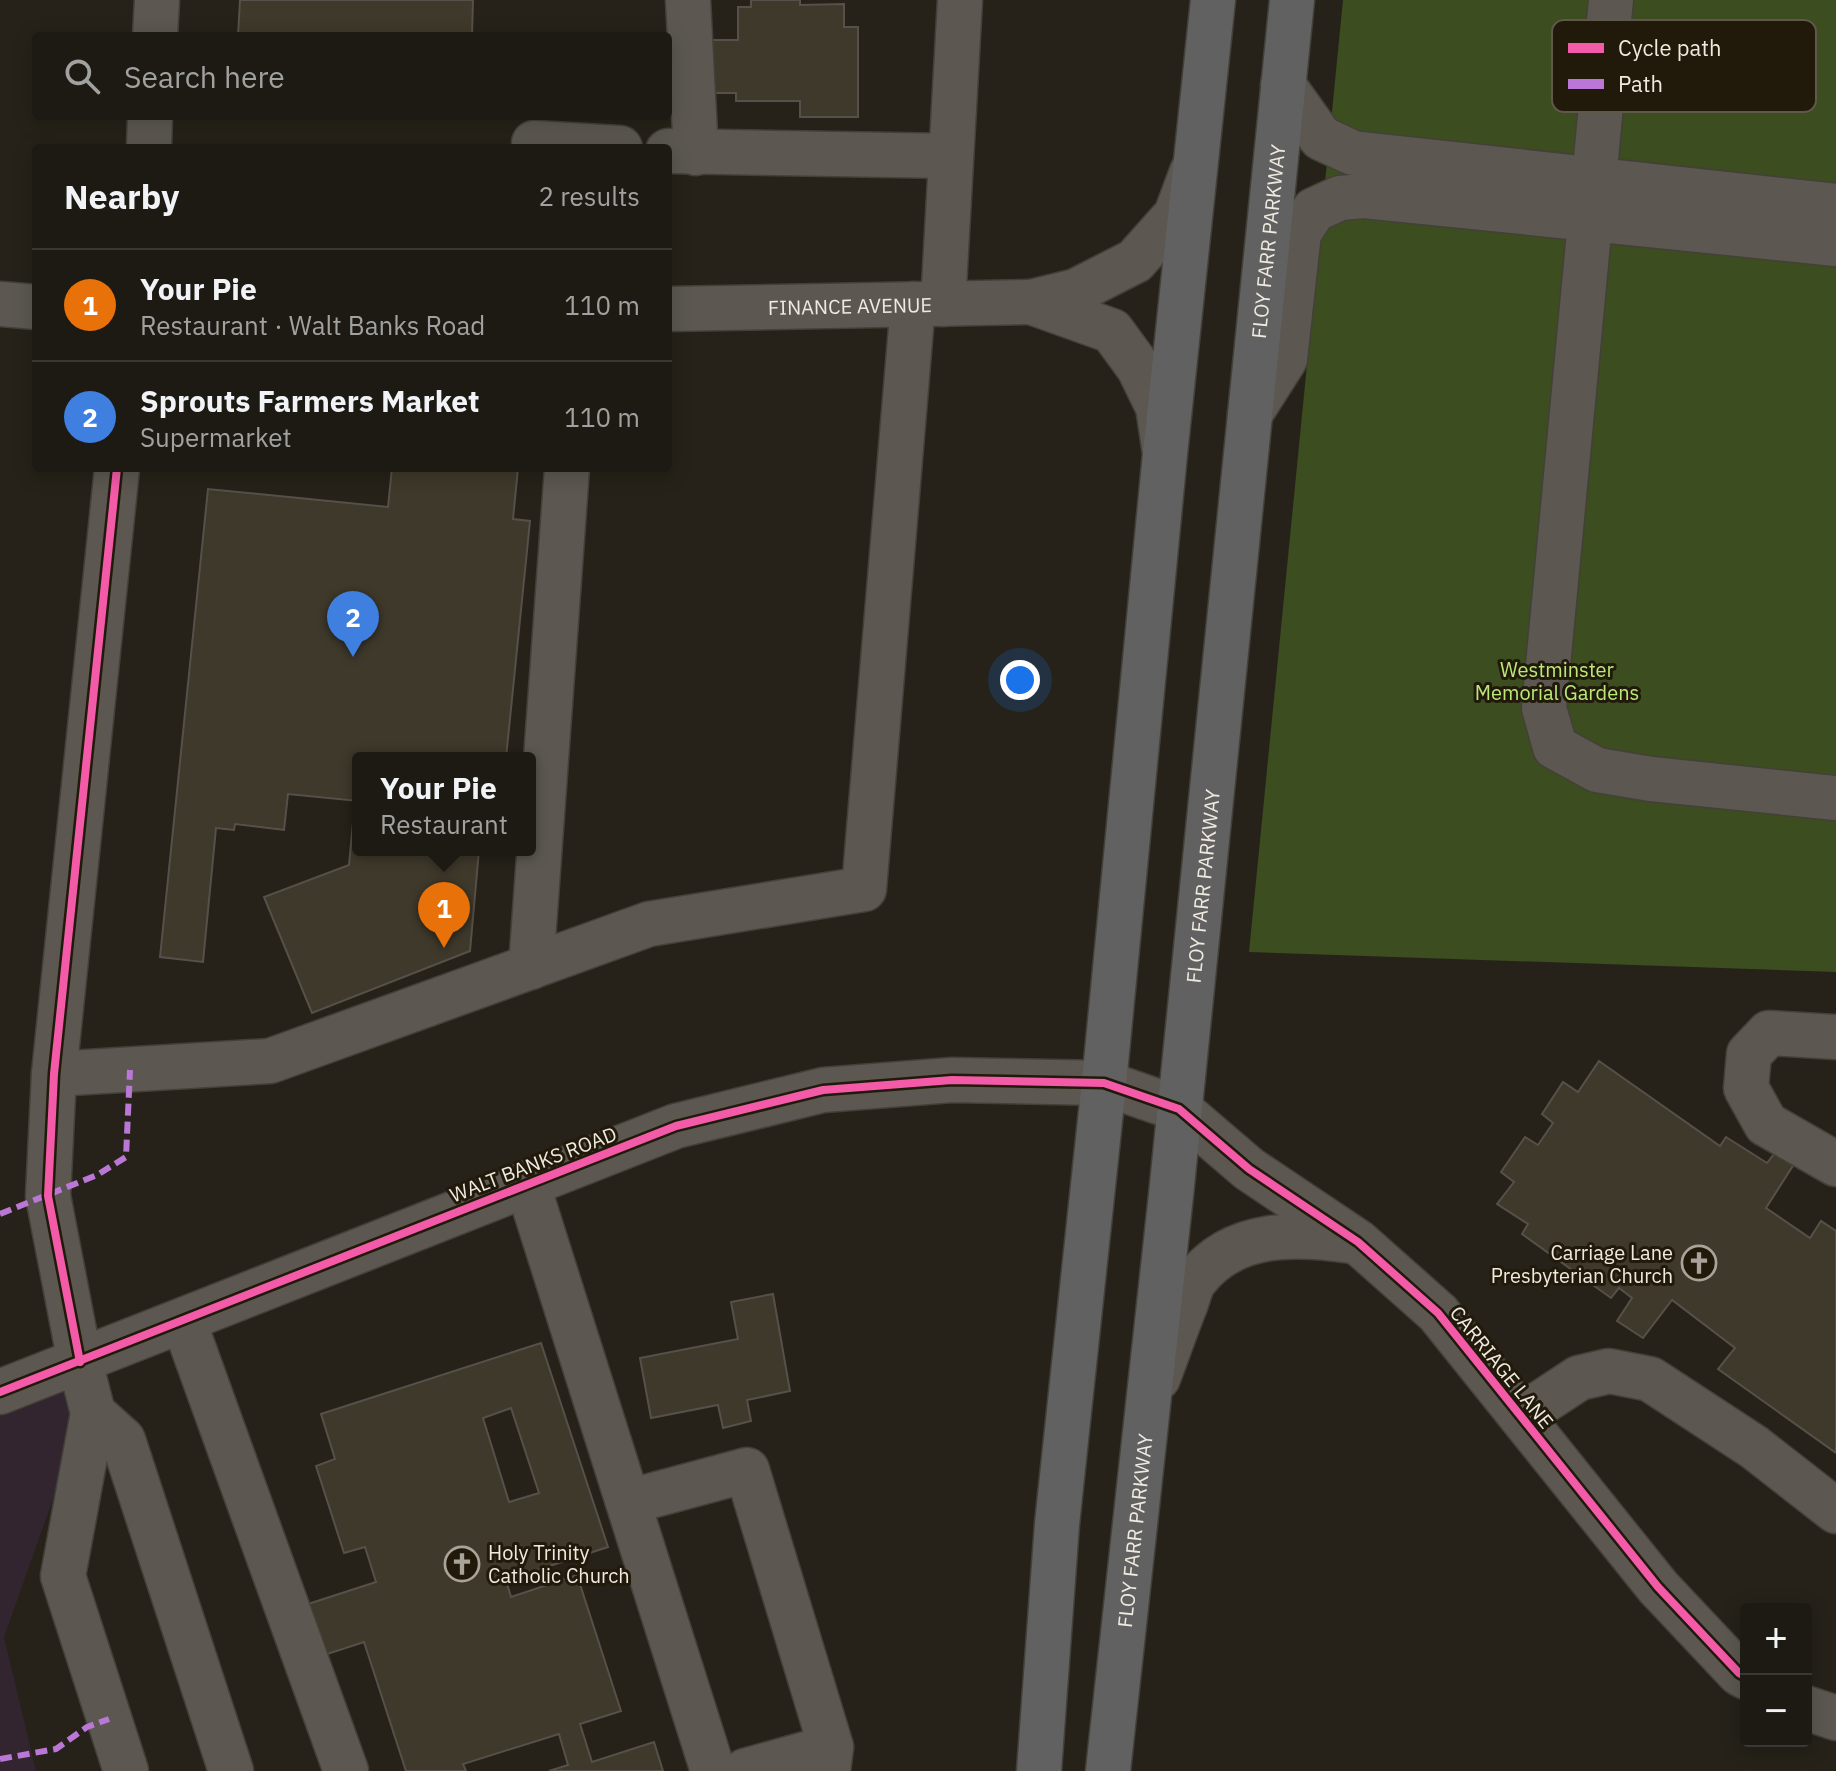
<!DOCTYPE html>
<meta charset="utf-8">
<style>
body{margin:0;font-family:"IBM Plex Sans",sans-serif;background:#25231c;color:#f1f3f6}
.controls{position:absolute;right:24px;bottom:24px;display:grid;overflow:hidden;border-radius:8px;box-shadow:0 4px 20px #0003}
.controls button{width:72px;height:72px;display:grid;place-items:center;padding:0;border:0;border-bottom:2px solid #3a3833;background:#1c1a13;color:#f1f3f6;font:40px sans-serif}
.you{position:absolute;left:1020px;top:680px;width:28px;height:28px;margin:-20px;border:6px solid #fff;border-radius:50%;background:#1a73e8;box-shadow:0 0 0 12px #1a73e833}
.badge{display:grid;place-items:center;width:52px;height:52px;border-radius:50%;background:#2563eb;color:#fff;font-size:26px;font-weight:700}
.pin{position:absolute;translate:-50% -66px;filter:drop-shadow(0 2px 4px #0008)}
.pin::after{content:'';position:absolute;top:42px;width:28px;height:24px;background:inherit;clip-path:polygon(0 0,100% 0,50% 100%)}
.popup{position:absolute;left:352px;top:752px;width:184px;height:104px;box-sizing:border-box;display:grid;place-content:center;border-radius:8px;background:#1c1a13;filter:drop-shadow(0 2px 6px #0005);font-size:26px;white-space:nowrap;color:#a0a1a0}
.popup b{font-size:30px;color:#f1f3f6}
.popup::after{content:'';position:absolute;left:50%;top:100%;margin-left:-16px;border:16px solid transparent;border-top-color:#1c1a13}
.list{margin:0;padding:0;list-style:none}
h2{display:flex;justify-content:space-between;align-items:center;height:104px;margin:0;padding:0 32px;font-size:34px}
h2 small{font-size:26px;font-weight:400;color:#a0a1a0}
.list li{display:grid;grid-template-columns:52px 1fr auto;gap:24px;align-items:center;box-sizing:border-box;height:112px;padding:0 32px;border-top:2px solid #3a3833}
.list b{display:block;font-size:30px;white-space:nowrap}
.list p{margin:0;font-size:26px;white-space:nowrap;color:#a0a1a0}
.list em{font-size:26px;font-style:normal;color:#a0a1a0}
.icon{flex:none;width:44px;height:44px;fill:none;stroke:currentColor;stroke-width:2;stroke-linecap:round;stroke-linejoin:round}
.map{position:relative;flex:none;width:1836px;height:1771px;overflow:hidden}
.search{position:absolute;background:#1c1a13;box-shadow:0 4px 20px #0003;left:32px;top:32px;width:640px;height:88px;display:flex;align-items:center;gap:20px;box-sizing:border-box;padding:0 28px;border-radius:8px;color:#a0a1a0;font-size:30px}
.panel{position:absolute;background:#1c1a13;box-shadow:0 4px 20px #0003;left:32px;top:144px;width:640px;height:328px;border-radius:8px}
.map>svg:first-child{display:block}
.education{fill:#32252f}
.green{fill:#3c4d20}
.building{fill:#3f392b;stroke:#55514a;stroke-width:2;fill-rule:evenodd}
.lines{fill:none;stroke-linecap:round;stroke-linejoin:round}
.minor-casing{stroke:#434039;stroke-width:47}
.major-casing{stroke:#434039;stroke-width:47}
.minor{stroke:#5c5851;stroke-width:44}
.major{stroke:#626161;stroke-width:44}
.quiet{stroke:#ba77d6;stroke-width:6;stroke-dasharray:12 6;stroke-linecap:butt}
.cycleway-casing{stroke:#211a0b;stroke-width:13}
.cycleway{stroke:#f35aa7;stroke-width:8}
.labels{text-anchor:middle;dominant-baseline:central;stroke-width:6;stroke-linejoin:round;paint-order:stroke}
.street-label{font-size:20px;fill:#efeae0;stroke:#211a0b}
.park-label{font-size:20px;fill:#bbe978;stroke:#211a0b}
.poi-label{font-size:20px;fill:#efeae0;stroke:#211a0b;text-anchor:end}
.key{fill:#211a0b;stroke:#5f584b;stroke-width:2}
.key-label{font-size:22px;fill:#efeae0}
</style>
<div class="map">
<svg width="1836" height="1771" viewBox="0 0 1836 1771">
<rect width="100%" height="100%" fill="#262219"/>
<path class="education" d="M110 1338 4 1637 36 1771H0V1380Z"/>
<path class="green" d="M1343 0H1836V972L1249 952Z"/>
<path class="building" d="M240 0H473L472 36H238Z
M751 0H800V5L844 4V27H858V117H800V101H736V93H668V40H738V7H751Z
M392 468H518L513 519 530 521 506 758H358V801L288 794 284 830 235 824 234 830 216 828 203 962 160 957 208 489 388 507Z
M355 801H358V850H479L470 951 312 1013 264 897 349 865Z
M1599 1061 1720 1146 1726 1137 1767 1163 1777 1150 1796 1161 1766 1208 1810 1238 1821 1221 1836 1231V1453L1718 1369 1735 1348 1672 1300 1643 1338 1617 1321 1632 1298 1619 1288 1611 1298 1522 1234 1528 1224 1497 1204 1514 1182 1501 1172 1525 1137 1538 1145 1553 1123 1542 1114 1563 1082 1578 1092Z
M773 1294 790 1391 747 1400 751 1421 723 1428 718 1405 651 1418 640 1358 738 1339 731 1302Z
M541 1343 608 1547 506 1580 511 1597 577 1575 621 1711 580 1724 592 1762 654 1742 663 1771H549L568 1765 559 1734 463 1764 466 1771H406L364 1642 318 1657 302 1606 376 1582 365 1547 344 1553 316 1466 335 1459 321 1414ZM511 1408 539 1493 509 1502 483 1418Z"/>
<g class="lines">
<g class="minor-casing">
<g id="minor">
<path d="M688 0 696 153"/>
<path d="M1611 0 1544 708 1555 747 1597 770 1651 779 1836 798"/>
<path d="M155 36 157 0"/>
<path d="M1283 85 1321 138 1353 153 1836 206"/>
<path d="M534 143 620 148"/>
<path d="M149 148 150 116"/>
<path d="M668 151 951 156"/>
<path d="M0 304 36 307"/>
<path d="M943 304 960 0"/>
<path id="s1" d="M668 309 1031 302"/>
<path d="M1250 414 1285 359 1299 233 1314 210 1340 198 1364 196 1836 244"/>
<path d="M1164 447 1158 407 1139 368 1112 331 1031 302 1076 291 1135 261 1176 215 1192 172"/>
<path d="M117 468 54 1074 48 1196 80 1362 93 1413 63 1576 126 1771"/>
<path d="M531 967 567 468"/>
<path d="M1836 1037 1769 1033 1749 1054 1746 1088 1766 1124 1836 1164"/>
<path d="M54 1074 270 1061 649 924 864 889 913 304"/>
<path d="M527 1183 713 1771"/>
<path d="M184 1322 346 1771"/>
<path d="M1158 1378C1167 1354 1175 1331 1184 1308 1188 1299 1190 1286 1196 1279 1234 1230 1297 1233 1352 1241"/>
<path d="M0 1392 676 1126 823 1090 952 1080 1104 1083 1179 1109 1249 1169 1358 1242 1438 1313 1658 1587 1739 1673 1746 1677"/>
<path d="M93 1413 123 1440 231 1771"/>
<path d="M1521 1416 1579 1378 1609 1371 1650 1379 1754 1447 1836 1511"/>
<path d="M628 1502 747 1470 831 1747"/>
<path d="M1806 1708 1836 1718"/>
<path d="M745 1771 831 1747 828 1771"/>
</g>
</g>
<g class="major-casing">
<g id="major">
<path d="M1039 1771 1057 1524 1104 1083 1165 454 1213 0"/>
<path id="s2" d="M1108 1771 1171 1195 1292 0"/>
</g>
</g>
<use href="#minor" class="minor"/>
<use href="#major" class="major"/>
<path class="quiet" d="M0 1214 97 1175 126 1157 130 1070
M0 1759 56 1749 87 1727 109 1719"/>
<g class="cycleway-casing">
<path id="cycleway" d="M80 1362 48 1196 54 1074 117 468
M0 1392 676 1126 823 1090 952 1080 1104 1083 1179 1109 1249 1169 1358 1242 1438 1313 1658 1587 1739 1673 1746 1677"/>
</g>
<use href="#cycleway" class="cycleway"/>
</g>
<defs>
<g id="church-ring" transform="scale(1.8)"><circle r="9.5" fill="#211a0b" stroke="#a9a49a" stroke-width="1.5"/><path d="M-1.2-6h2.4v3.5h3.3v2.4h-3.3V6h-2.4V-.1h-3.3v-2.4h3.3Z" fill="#a9a49a"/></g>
</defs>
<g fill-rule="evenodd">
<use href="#church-ring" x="1699" y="1263"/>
<use href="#church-ring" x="462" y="1564"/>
</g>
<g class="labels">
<g class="street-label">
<text stroke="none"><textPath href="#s2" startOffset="1538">FLOY FARR PARKWAY</textPath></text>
<text stroke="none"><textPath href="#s1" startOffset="182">FINANCE AVENUE</textPath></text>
<text stroke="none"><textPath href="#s2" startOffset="890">FLOY FARR PARKWAY</textPath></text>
<text transform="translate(533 1164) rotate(-21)">WALT BANKS ROAD</text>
<text transform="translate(1502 1367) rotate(51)">CARRIAGE LANE</text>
<text stroke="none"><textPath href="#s2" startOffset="242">FLOY FARR PARKWAY</textPath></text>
</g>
<g class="park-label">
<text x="1557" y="669">Westminster<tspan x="1557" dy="23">Memorial Gardens</tspan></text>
</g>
<g class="poi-label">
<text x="1673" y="1252">Carriage Lane<tspan x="1673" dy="23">Presbyterian Church</tspan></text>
<text x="488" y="1552" text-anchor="start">Holy Trinity<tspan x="488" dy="23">Catholic Church</tspan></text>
</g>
</g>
<rect x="1552" y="20" width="264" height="92" rx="12" class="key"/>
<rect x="1568" y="43" width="36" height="10" fill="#f35aa7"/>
<rect x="1568" y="79" width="36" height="10" fill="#ba77d6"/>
<g class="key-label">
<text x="1618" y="56">Cycle path</text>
<text x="1618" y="92">Path</text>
</g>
</svg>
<div class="controls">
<button>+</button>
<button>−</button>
</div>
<div class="you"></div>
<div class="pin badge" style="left:444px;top:948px;background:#e8710a">1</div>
<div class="popup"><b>Your Pie</b>Restaurant</div>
<div class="pin badge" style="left:353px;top:657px;background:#3f7fe0">2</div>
<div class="search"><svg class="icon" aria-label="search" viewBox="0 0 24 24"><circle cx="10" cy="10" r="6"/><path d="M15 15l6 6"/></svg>Search here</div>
<section class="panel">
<h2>Nearby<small>2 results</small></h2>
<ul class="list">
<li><span class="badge" style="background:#e8710a">1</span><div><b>Your Pie</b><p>Restaurant · Walt Banks Road</p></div><em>110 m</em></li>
<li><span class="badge" style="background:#3f7fe0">2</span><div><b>Sprouts Farmers Market</b><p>Supermarket</p></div><em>110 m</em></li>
</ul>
</section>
</div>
